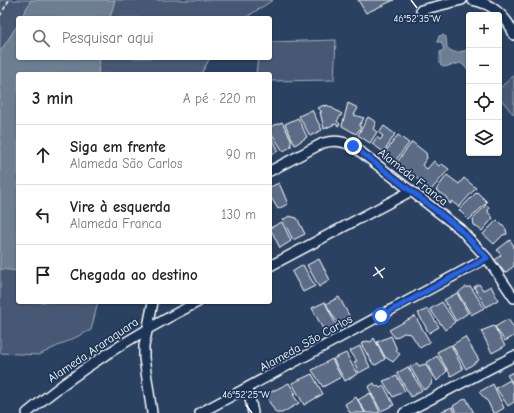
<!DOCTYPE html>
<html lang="pt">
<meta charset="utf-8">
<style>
body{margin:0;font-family:"Comic Neue",sans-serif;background:#f2f2f2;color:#202124}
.controls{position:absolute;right:12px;top:12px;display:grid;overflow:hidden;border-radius:4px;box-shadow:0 1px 3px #0004}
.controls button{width:36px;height:36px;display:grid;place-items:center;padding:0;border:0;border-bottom:1px solid #e0e0e0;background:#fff;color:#202124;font:20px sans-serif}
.stop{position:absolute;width:12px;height:12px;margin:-9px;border:3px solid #2563eb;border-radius:50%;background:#fff}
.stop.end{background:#2563eb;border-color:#fff;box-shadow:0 1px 4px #0008}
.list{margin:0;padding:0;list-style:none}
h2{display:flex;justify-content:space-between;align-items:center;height:52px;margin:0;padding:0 16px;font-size:17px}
h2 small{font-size:13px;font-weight:400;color:#757577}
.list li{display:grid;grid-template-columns:26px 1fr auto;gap:12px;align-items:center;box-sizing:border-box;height:60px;padding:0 16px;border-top:1px solid #e0e0e0}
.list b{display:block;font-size:15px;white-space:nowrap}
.list p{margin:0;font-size:13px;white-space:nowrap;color:#757577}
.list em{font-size:13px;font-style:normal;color:#757577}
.icon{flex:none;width:22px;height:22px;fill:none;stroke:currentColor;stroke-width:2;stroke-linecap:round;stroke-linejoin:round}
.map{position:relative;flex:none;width:514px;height:413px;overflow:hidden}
.search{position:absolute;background:#fff;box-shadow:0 1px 3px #0004;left:16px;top:16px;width:256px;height:44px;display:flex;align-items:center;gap:10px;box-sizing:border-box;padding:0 14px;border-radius:4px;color:#757577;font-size:15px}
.panel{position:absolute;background:#fff;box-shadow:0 1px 3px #0004;left:16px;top:72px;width:256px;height:232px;border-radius:4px}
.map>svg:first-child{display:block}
.green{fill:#465975;stroke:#a2acba}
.water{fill:#6d7d92;stroke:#a7b1be}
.building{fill:#5b6c86;stroke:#fff}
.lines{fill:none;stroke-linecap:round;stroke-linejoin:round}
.minor-casing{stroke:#fff;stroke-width:12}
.path{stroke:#fff;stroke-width:1.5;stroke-dasharray:4 3;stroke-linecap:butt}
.minor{stroke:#1d3557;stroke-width:9}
.route{stroke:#2563eb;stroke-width:5}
.ticks{fill:none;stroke:#fff;stroke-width:1.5}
.labels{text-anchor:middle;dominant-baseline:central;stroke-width:3.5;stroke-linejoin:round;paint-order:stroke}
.street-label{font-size:12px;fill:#fff;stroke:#1d3557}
.ticks-label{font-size:10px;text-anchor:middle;fill:#fff;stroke:#1d3557;stroke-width:3.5;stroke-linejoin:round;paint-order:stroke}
</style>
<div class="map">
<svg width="514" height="413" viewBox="0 0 514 413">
<rect width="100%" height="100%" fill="#2a4161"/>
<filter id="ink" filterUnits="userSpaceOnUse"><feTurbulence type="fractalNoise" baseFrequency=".025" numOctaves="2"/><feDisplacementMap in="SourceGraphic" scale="8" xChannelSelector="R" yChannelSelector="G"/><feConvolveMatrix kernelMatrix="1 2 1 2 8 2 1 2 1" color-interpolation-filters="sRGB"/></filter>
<g filter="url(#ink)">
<path class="green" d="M0 0H273L245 18H18V58H210L201 74H18V302H98L91 330 39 355 0 353Z
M336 40 334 80 270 81V74H256L258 58H270V42Z
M514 75V115L499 97V89Z"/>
<path class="water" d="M31 0H115L110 18H21Z
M18 24V58H100L98 74H18V271L0 269V52Z
M443 35 446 37 447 47C456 56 458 51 469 50V68L467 69 461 63 444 67 440 64V52L444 49 441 42H437L439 36Z"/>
<path class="building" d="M358 0H394L366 13Z
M348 103 358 108 354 115 364 118 359 126 361 127 356 134 342 126Z
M324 105 325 107 327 105 342 114 337 121 340 124 339 126 335 124 324 129 320 112H322L318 108Z
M312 110 322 130 310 136 299 116Z
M368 117 376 122 373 129 377 132 370 143 358 135Z
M298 118 307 137 295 145 285 124Z
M282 122 291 139V147L283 151 270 131V127Z
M384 126 395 134 384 152 372 144 377 137 380 140 383 136 379 133Z
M270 134 278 149V151L270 156Z
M398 135 409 143 395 161 386 154V151Z
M412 142 426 153 427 158 422 165 427 169 434 161 439 166 442 164 449 169 431 190 397 162Z
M447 175 459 184 464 178 476 188 459 207 451 201V204L449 203 446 197 436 190Z
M279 183 288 204 278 209 270 196V187Z
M477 192 487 202 469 220 459 210Z
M486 205 489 207 488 212 493 218 482 231 474 225 473 219Z
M289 216 297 218 305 234 293 240 283 220Z
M497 220 506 229 507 234 503 235 494 244 483 234Z
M282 222 291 241 280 248 270 228Z
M510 240 514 246V266L505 273 495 260 501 255 497 250Z
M319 259 330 280 319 287 307 265Z
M303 265 315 286 303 292 292 272Z
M479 284 483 290 491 286 498 300 486 307 474 287Z
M465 287H471L484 308 471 315 458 293Z
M457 293 468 313 456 321 444 300Z
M339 297 351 319 338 324 326 304Z
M325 302 336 325 324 331 312 308Z
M442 302 455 322 445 330 430 309Z
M428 309 439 327 429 333 418 313Z
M415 316 430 342 420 348 411 334 404 333 395 338 389 330Z
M508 319 514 328V336L505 341 495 327Z
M494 326 505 346 492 353 481 331Z
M391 336 397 350 396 351 400 354 393 362 385 357 377 342Z
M465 337 479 360 466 369 452 345Z
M374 338 385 359 376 365 373 364 361 344 367 341 371 342Z
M451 345 463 369 451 376 437 352Z
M360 346 370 367 359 373 354 362 357 361 350 351Z
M346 353 357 374 345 381 333 359Z
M437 356 447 371 437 381 426 363Z
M332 359 341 377 323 387 312 370Z
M417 363 419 366 425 364 433 376 431 385 424 390 410 367Z
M408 367 422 390 411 397 397 373Z
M514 372V385L507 375Z
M312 374 323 394 304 405 292 383Z
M397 376 405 391 393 397 383 381Z
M510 380 514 387V402L508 406 496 388Z
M289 383 295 393 293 395 299 403 282 413H276L265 395Z
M374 383 376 387 378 386 380 388 384 386 394 405 381 411 368 387Z
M493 384 504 408 496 413H493L488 402 479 392Z
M370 393 376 404 380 413H366L358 400Z
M356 397 365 413H350L345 404Z
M466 398 474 413H457L453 406Z
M452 407 455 413 440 412Z"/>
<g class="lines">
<g class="minor-casing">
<path id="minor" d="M472 0C491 3 507 16 514 35
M421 10 462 0
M270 171 323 143C335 140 342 141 353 146L460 229 487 258 514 298
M270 266 411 191
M248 389 253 413
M27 413C80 368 137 333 198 302
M152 413 144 358V346L153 302
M200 413 487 258
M404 413 514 356"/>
</g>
<path class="path" d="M0 16 9 0"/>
<use href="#minor" class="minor"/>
</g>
</g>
<g class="lines" filter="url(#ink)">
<path class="route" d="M353 146 460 229 487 258 381 316"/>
</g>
<path class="ticks" d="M411 0 417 8M375 267 383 278M373 276 385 268M246 405 252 413"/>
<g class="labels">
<g class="street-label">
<text transform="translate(413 177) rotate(38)">Alameda Franca</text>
<text transform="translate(306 343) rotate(-29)">Alameda São Carlos</text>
<text transform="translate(93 350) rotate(-34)">Alameda Araraquara</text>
</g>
</g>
<g class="ticks-label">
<text x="417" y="22">46°52'35"W</text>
<text x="246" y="398">46°52'25"W</text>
</g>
</svg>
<div class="controls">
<button>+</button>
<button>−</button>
<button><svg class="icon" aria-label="locate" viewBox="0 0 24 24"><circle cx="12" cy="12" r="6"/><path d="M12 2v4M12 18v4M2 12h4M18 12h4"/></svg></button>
<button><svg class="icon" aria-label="layers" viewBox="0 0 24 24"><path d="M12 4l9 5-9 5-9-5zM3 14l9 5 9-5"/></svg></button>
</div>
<div class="stop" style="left:381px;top:316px"></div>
<div class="stop end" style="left:353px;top:146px"></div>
<div class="search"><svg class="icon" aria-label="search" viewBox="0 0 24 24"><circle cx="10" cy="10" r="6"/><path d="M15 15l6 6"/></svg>Pesquisar aqui</div>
<section class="panel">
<h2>3 min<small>A pé · 220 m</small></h2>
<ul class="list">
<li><svg class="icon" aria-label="ahead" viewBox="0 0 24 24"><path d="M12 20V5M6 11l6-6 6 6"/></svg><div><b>Siga em frente</b><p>Alameda São Carlos</p></div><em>90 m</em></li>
<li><svg class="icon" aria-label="left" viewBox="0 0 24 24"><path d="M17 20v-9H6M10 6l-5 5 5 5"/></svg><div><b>Vire à esquerda</b><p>Alameda Franca</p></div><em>130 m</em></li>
<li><svg class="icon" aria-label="arrive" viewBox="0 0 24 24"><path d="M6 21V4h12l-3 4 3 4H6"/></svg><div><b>Chegada ao destino</b></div></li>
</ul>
</section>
</div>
